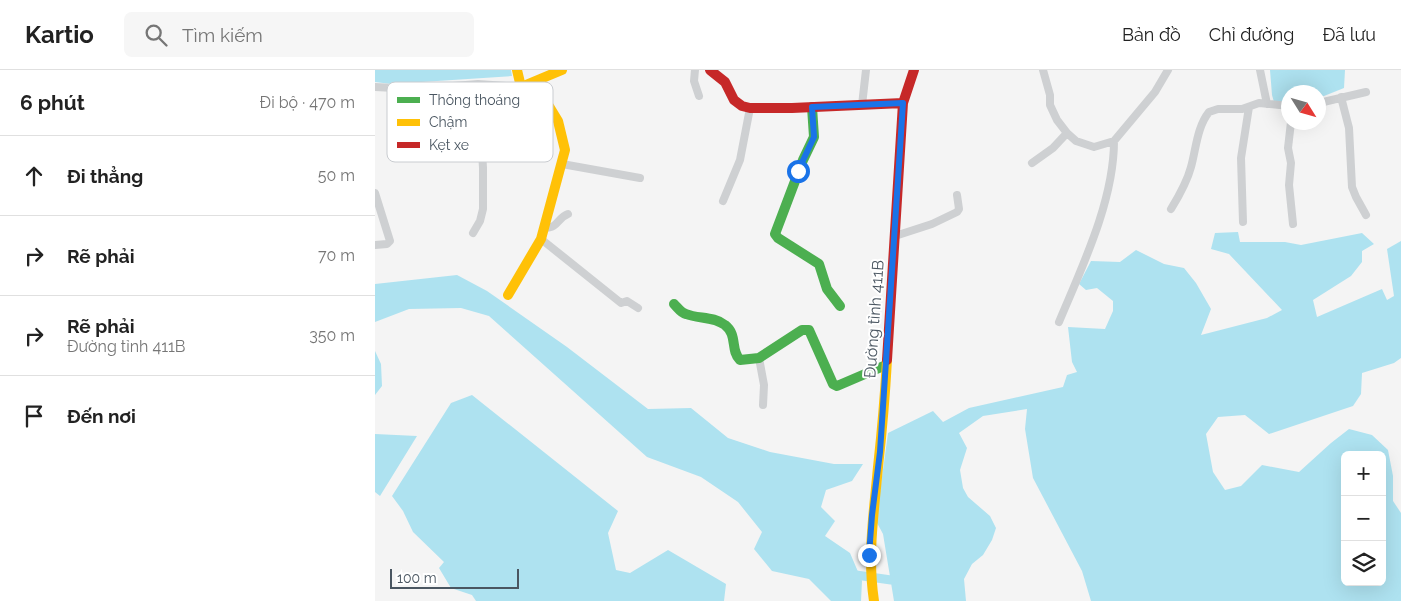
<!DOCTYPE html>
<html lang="vi">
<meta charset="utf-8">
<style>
body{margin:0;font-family:Raleway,sans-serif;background:#f6f6f6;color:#222}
.controls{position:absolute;right:15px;bottom:15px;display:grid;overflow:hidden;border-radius:8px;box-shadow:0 5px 20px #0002}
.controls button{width:45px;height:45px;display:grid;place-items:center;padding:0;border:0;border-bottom:1px solid #e0e0e0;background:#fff;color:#222;font:25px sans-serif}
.compass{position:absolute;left:906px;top:15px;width:45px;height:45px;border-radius:50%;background:#fff;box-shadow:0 5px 20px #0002;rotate:127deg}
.scale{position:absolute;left:15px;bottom:12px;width:129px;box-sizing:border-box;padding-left:5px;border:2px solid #4a5661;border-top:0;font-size:14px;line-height:18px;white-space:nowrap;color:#4a5661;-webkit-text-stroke:4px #fff;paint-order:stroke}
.stop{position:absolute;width:15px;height:15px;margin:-11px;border:4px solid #1a73e8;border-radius:50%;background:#fff}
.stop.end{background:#1a73e8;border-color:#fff;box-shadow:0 1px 5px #0008}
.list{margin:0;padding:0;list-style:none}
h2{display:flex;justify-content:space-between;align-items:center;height:65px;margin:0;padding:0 20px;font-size:21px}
h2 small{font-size:16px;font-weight:400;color:#767676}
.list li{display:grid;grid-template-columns:32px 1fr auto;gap:15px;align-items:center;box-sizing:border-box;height:80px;padding:0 20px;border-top:1px solid #e0e0e0}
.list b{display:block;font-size:19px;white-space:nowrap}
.list p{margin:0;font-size:16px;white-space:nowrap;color:#767676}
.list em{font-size:16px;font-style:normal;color:#767676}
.icon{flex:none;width:28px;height:28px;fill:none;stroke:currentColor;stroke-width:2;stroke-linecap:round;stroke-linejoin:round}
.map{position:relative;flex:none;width:1026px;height:531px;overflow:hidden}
header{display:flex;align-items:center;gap:30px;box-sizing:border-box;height:70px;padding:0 25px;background:#fff;border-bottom:1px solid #e0e0e0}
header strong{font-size:24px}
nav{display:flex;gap:28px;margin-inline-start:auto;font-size:18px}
.search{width:350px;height:45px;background:#f6f6f6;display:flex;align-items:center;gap:12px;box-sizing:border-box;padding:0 18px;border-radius:8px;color:#767676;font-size:19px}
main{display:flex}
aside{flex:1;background:#fff}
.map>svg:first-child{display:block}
.water{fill:#aee2f0;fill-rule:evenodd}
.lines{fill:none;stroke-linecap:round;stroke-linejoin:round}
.canal{stroke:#aee2f0;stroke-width:9}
.street{stroke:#ced0d2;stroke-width:8}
.fast{stroke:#4caf50;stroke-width:10}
.slow{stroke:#ffc107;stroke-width:10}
.jam{stroke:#c62828;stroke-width:10}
.route{stroke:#1a73e8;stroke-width:6}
.labels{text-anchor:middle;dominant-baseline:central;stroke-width:4;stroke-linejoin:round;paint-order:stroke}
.street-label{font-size:16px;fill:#4a5661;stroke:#fff}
.key{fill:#fff;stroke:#c9ccd0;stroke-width:1}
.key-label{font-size:14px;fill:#4a5661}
</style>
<header>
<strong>Kartio</strong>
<div class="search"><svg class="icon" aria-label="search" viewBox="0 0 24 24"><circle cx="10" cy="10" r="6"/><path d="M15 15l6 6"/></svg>Tìm kiếm</div>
<nav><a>Bản đồ</a><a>Chỉ đường</a><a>Đã lưu</a></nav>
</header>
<main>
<aside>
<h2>6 phút<small>Đi bộ · 470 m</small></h2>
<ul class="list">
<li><svg class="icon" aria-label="ahead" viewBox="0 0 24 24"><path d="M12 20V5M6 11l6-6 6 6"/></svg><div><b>Đi thẳng</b></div><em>50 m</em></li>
<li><svg class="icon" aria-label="right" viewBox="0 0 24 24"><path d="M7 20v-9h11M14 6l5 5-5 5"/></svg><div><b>Rẽ phải</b></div><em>70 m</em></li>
<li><svg class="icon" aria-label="right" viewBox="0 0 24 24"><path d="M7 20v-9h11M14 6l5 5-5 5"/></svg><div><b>Rẽ phải</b><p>Đường tỉnh 411B</p></div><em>350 m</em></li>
<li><svg class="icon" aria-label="arrive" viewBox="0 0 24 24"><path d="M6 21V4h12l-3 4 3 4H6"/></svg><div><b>Đến nơi</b></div></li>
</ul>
</aside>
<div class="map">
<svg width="1026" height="531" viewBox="0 0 1026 531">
<rect width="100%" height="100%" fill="#f4f4f4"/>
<path class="water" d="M0 0H136L137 6 16 14 0 12Z
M895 0H970L969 18 944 28V22H914L913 33 899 32 897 25Z
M863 162 865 172H910L926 175 987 163 999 174 987 181V192L976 206 938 230 942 247 1007 219 1012 230 1019 226 1012 179 1026 171V288L1019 293 987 303 986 324 978 336 894 364 870 345 843 347 831 364 838 402 850 420 866 416 887 395 924 402 956 373 974 359 997 365 1013 380 1018 406V431L1026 443V531H716L707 501 658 408 650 359 652 339 608 346 584 363 592 378 585 400 588 418 593 427 615 446 621 458 617 470 608 485 597 494 589 509 591 531H519L508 464 501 451 513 363 558 341 568 352 594 338 688 317 692 305 702 302 697 292 693 257 730 259 738 241V231L722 218 711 220 704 214 716 191 745 192 761 180 789 194 809 198 821 213 836 239 826 265 892 248 907 240 854 184 836 179 840 163ZM970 385H1007V512H970Z
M82 205 112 221 192 277 273 339 316 338 353 368 395 382 459 394H488L477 411 451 420 446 437 460 451 450 466 475 483 487 511 486 531H456L434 509 397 501 379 479 387 462 363 432 326 407 272 387 114 246 86 238 34 239 0 252V214Z
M0 281 6 294 7 316 0 325Z
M97 325 243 441 233 463 241 500 255 503 293 480 351 514 349 531H101L97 525 76 518 64 498 69 492 38 462 28 441 17 426 76 333Z
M0 364 42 366 5 426 0 422Z"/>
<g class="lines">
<path class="canal" d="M474 504 516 510"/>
<path class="street" d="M320 0 319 11 324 26
M668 0 675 25V35L682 50 692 63 701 71 719 77 739 71 780 22 793 0
M885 0 892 34
M0 17 40 19 103 14 146 17
M966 27 974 58 977 117 981 127 991 145
M944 33 991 22
M487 35 491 0
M916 52 913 78 916 93 914 115 918 154
M657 93 678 78 692 63
M187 94 265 108
M0 123 15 171 12 174 0 175
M348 131 365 90 375 38
M796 139C804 126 812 112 816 97 821 79 822 57 834 42L843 39H867L884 33 914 36
M868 152 866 88 874 37
M169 158C184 158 182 148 193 144
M98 163 105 151 108 139V98L103 14
M520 166 557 154 582 142 584 139 582 125
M166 169 246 233 252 231 263 238
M684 252C707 197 739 131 739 71
M384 288 389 315 388 335"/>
<path class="fast" d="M437 37 439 67 428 90 400 164 403 168 444 194 452 219 465 236
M299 234C303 238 306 243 311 244 323 249 339 246 350 255 363 265 355 280 365 290L384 288 427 260H434L458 314 462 316 511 295"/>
<path class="slow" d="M142 0 146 17 187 0
M133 225 166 169 190 80 183 51 166 23 156 13
M499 531C492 485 499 443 503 397 507 361 510 326 512 290"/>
<path class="jam" d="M335 0 350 12 359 30 367 36 375 38H417L528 33
M512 290 528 33 539 0"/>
</g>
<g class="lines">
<path class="route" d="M423 101 439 67 437 37 528 33 505 382 497 445 494 485"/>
</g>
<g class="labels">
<g class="street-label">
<text transform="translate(499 249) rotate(-86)">Đường tỉnh 411B</text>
</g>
</g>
<rect x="12" y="12" width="166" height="80" rx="8" class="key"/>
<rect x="22" y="27" width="23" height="6" fill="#4caf50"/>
<rect x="22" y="49" width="23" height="7" fill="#ffc107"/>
<rect x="22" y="72" width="23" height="6" fill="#c62828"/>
<g class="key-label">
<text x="54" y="35">Thông thoáng</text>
<text x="54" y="57">Chậm</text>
<text x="54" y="80">Kẹt xe</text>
</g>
</svg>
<div class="controls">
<button>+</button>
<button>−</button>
<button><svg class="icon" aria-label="layers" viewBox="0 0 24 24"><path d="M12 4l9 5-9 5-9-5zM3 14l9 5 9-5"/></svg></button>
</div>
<svg class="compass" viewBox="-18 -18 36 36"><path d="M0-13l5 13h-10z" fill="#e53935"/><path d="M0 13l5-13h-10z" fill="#767676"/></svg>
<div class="scale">100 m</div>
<div class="stop" style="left:423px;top:101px"></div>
<div class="stop end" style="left:494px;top:485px"></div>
</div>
</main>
